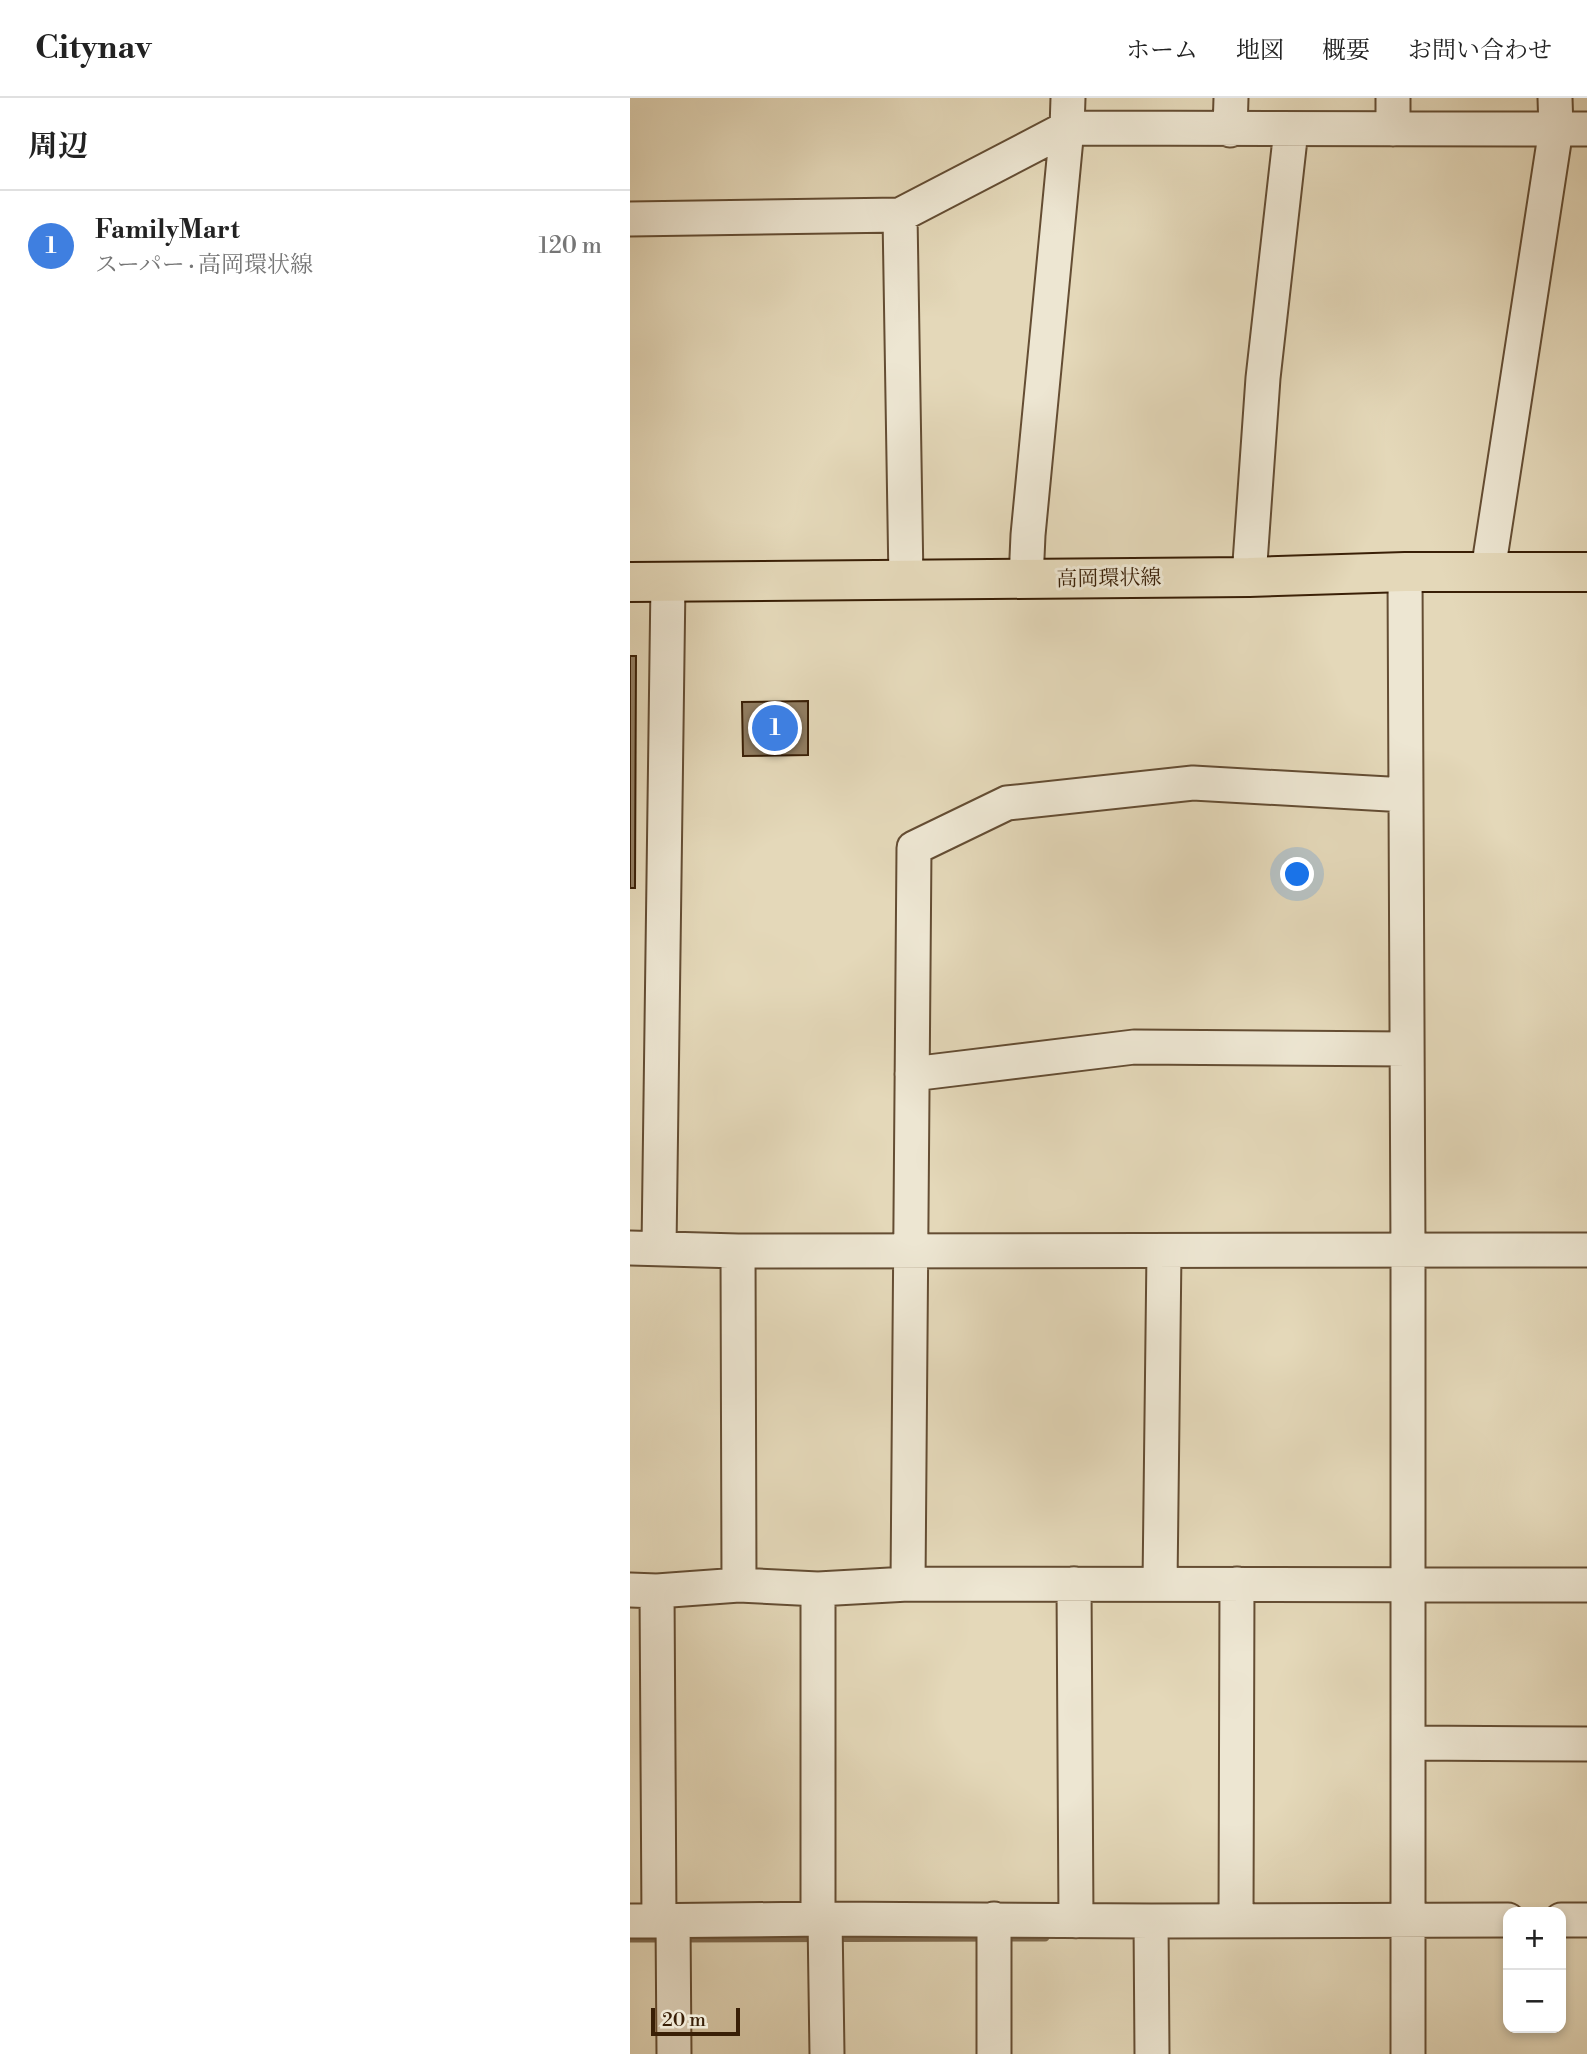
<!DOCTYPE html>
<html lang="ja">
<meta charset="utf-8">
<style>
body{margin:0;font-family:"Libre Bodoni","Noto Serif JP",serif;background:#f6f6f6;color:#222}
.controls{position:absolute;right:21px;bottom:21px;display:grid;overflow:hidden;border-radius:14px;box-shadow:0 4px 10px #0003}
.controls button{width:63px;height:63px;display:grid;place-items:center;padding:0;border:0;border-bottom:2px solid #e0e0e0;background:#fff;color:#222;font:35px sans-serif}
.scale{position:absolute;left:21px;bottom:18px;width:89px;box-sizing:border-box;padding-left:7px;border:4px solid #391f06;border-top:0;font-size:19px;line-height:24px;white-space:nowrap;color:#391f06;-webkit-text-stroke:5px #ede6d2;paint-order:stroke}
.you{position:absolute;left:668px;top:777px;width:24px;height:24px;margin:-18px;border:5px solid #fff;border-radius:50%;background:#1a73e8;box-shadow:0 0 0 10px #1a73e833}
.badge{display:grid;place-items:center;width:46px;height:46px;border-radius:50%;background:#8f2418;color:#fff;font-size:23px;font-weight:700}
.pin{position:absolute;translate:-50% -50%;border:4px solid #fff;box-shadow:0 2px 7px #0006}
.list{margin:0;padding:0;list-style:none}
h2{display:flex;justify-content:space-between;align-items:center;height:91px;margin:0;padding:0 28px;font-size:30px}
h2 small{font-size:23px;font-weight:400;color:#767676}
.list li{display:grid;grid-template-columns:46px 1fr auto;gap:21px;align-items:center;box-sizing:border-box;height:112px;padding:0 28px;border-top:2px solid #e0e0e0}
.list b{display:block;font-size:26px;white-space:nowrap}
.list p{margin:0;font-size:23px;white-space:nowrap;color:#767676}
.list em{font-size:23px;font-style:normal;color:#767676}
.map{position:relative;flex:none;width:957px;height:1956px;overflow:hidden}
header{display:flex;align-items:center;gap:42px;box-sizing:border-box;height:98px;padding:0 35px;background:#fff;border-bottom:2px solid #e0e0e0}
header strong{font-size:33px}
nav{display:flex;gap:38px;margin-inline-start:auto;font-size:24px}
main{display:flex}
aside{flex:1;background:#fff}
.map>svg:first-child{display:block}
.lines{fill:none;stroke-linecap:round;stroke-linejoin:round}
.stream{stroke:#7d684d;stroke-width:9}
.building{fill:#927f63;stroke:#391f06;stroke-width:2}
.minor-casing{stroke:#644d33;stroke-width:37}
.primary-casing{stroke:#391f06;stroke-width:42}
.minor{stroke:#ede6d2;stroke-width:33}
.primary{stroke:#e4d8b9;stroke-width:38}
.labels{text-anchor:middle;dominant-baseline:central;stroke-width:6;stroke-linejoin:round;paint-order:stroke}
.street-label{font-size:21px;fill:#391f06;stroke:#ede6d2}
</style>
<header>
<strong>Citynav</strong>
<nav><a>ホーム</a><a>地図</a><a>概要</a><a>お問い合わせ</a></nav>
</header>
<main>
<aside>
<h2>周辺<small></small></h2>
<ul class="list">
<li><span class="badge" style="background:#3f7fe0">1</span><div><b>FamilyMart</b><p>スーパー · 高岡環状線</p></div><em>120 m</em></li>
</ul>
</aside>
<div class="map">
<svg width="957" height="1956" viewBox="0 0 957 1956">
<rect width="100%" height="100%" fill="#e4d8b9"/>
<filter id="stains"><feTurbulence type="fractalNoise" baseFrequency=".00286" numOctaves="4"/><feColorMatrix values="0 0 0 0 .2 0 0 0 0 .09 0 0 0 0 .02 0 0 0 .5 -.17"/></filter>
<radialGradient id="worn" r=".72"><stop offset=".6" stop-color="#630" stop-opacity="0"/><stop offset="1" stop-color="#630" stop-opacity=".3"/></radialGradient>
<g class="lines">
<path class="stream" d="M0 1840H37
M51 1840 415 1839"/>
</g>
<path class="building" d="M0 558H6L5 790H0Z
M178 603V657L113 658 112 604Z"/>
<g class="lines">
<g class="minor-casing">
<path id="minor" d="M763 31V0
M600 32 601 0
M270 117 276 483
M0 121 270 117 437 30 957 31
M858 473 926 31 925 0
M775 474 778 1153V1956
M619 479 633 280 661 32
M396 482 398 437 437 30 438 0
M282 976 504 949 777 951
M0 1150 108 1153 957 1152
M29 1150 38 484
M108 1153 109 1487
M278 1486 284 750 377 705 563 685 776 697
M444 1486 446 1823
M530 1486 534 1153
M188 1491V1821
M0 1492 27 1493 109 1487 188 1491 278 1486 957 1487
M27 1493 29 1823
M778 1645 957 1646
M195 1821 197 1956
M606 1822 607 1486
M931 1822H957
M0 1823 195 1821 521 1823 878 1822
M43 1823 44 1956
M521 1823 522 1956
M364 1956V1821"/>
</g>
<g class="primary-casing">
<path id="primary" d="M0 484 619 479 775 474H957"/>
</g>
<use href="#minor" class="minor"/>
<use href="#primary" class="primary"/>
</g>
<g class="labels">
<g class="street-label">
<text transform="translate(479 481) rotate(-1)">高岡環状線</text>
</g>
</g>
<rect width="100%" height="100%" filter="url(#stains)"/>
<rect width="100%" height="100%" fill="url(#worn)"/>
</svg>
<div class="controls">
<button>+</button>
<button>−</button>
</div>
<div class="scale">20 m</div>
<div class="you"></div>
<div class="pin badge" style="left:145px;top:630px;background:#3f7fe0">1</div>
</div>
</main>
